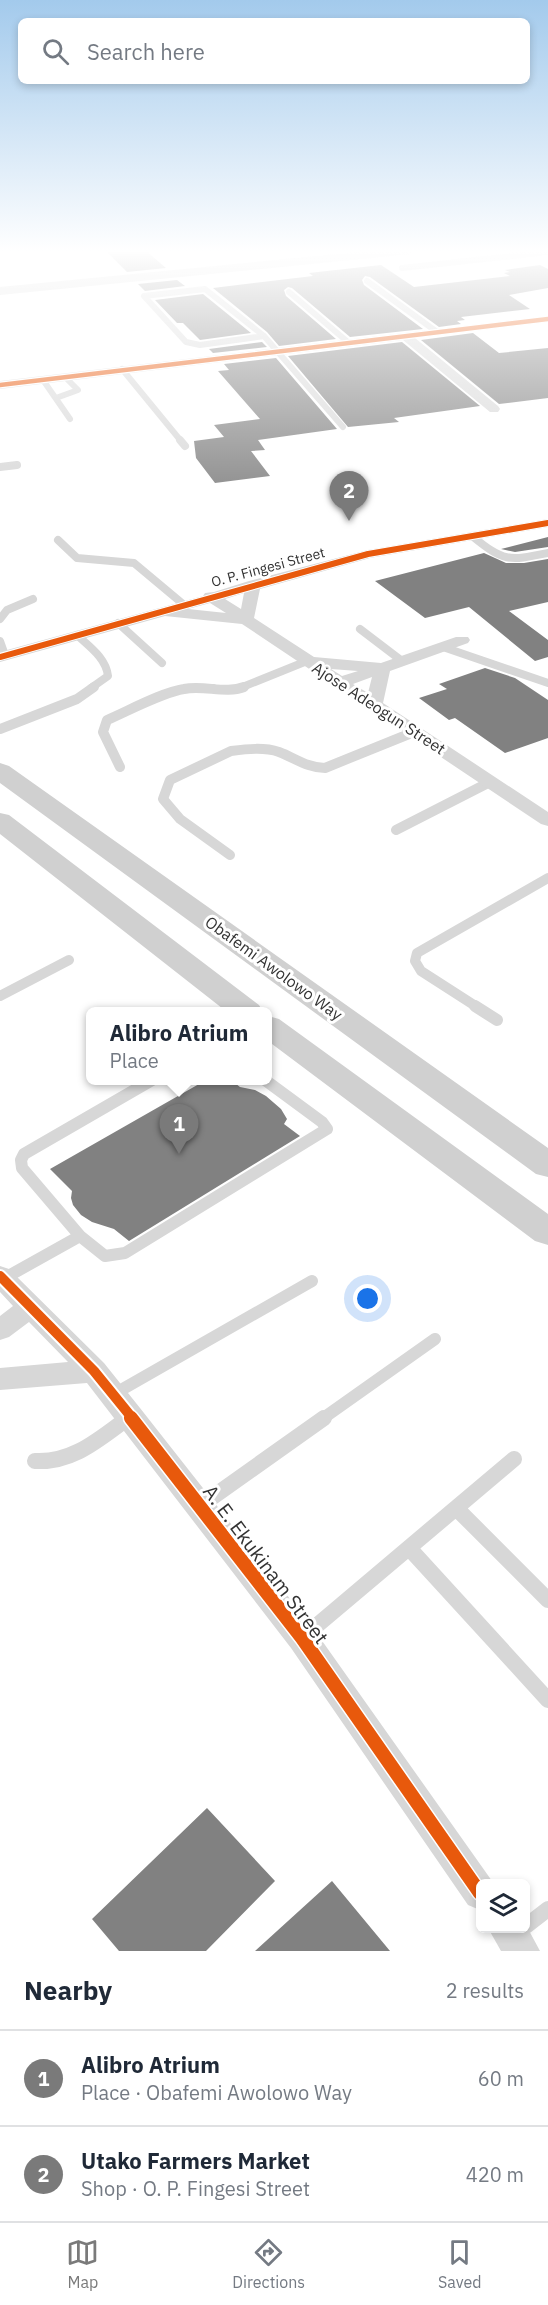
<!DOCTYPE html>
<meta charset="utf-8">
<style>
body{margin:0;font-family:"IBM Plex Sans",sans-serif;background:#f6f6f7;color:#1f2937}
.controls{position:absolute;right:18px;bottom:18px;display:grid;overflow:hidden;border-radius:9px;box-shadow:0 3px 9px #0003}
.controls button{width:54px;height:54px;display:grid;place-items:center;padding:0;border:0;border-bottom:2px solid #e0e1e3;background:#fff;color:#1f2937;font:30px sans-serif}
.you{position:absolute;left:368px;top:1299px;width:21px;height:21px;margin:-15px;border:4px solid #fff;border-radius:50%;background:#1a73e8;box-shadow:0 0 0 9px #1a73e833}
.badge{display:grid;place-items:center;width:39px;height:39px;border-radius:50%;background:#7a7a7a;color:#fff;font-size:20px;font-weight:700}
.pin{position:absolute;translate:-50% -50px;filter:drop-shadow(0 2px 3px #0008)}
.pin::after{content:'';position:absolute;top:32px;width:21px;height:18px;background:inherit;clip-path:polygon(0 0,100% 0,50% 100%)}
.popup{position:absolute;left:86px;top:1007px;width:186px;height:78px;box-sizing:border-box;display:grid;place-content:center;border-radius:9px;background:#fff;filter:drop-shadow(0 2px 4px #0005);font-size:20px;white-space:nowrap;color:#747a83}
.popup b{font-size:22px;color:#1f2937}
.popup::after{content:'';position:absolute;left:50%;top:100%;margin-left:-12px;border:12px solid transparent;border-top-color:#fff}
.list{margin:0;padding:0;list-style:none}
h2{display:flex;justify-content:space-between;align-items:center;height:78px;margin:0;padding:0 24px;font-size:26px}
h2 small{font-size:20px;font-weight:400;color:#747a83}
.list li{display:grid;grid-template-columns:39px 1fr auto;gap:18px;align-items:center;box-sizing:border-box;height:96px;padding:0 24px;border-top:2px solid #e0e1e3}
.list b{display:block;font-size:22px;white-space:nowrap}
.list p{margin:0;font-size:20px;white-space:nowrap;color:#747a83}
.list em{font-size:20px;font-style:normal;color:#747a83}
.icon{flex:none;width:33px;height:33px;fill:none;stroke:currentColor;stroke-width:2;stroke-linecap:round;stroke-linejoin:round}
.map{position:relative;flex:none;width:548px;height:1951px;overflow:hidden}
.search{position:absolute;background:#fff;box-shadow:0 3px 9px #0003;left:18px;right:18px;top:18px;height:66px;display:flex;align-items:center;gap:15px;box-sizing:border-box;padding:0 21px;border-radius:9px;color:#747a83;font-size:22px}
.sheet{height:270px;background:#fff}
nav{display:flex;justify-content:space-around;align-items:center;box-sizing:border-box;height:84px;border-top:2px solid #e0e1e3;background:#fff;font-size:16px;color:#747a83}
nav a{display:grid;justify-items:center;gap:3px}
nav .on{color:#7a7a7a}
.map>svg:first-child{display:block}
.building{fill:#818181}
.lines{fill:none;stroke-linecap:round;stroke-linejoin:round}
.service-far4{stroke:#d7d7d7;stroke-width:6}
.service-far3{stroke:#d7d7d7;stroke-width:8}
.service-far2{stroke:#d7d7d7;stroke-width:10}
.service-far1{stroke:#d7d7d7;stroke-width:12}
.service{stroke:#d7d7d7;stroke-width:16}
.minor{fill:#d7d7d7;fill-rule:evenodd}
.tertiary{fill:#d7d7d7;fill-rule:evenodd}
.secondary{fill:#d0d0d0;fill-rule:evenodd}
.cycleway-far3-casing{stroke:#fff;stroke-width:7}
.cycleway-far2-casing{stroke:#fff;stroke-width:8}
.cycleway-far1-casing{stroke:#fff;stroke-width:14}
.cycleway-casing{stroke:#fff;stroke-width:17}
.cycleway-far3{stroke:#e8590c;stroke-width:4.5}
.cycleway-far2{stroke:#e8590c;stroke-width:6}
.cycleway-far1{stroke:#e8590c;stroke-width:10}
.cycleway{stroke:#e8590c;stroke-width:14}
.labels{text-anchor:middle;dominant-baseline:central;stroke-width:6;stroke-linejoin:round;paint-order:stroke}
.far-street-label{font-size:14px;fill:#333;stroke:#fff}
.street-label{font-size:16px;fill:#333;stroke:#fff}
.near-street-label{font-size:20px;fill:#333;stroke:#fff}
</style>
<div class="map">
<svg width="548" height="1951" viewBox="0 0 548 1951">
<rect width="100%" height="100%" fill="#fff"/>
<path class="building" d="M105 250H145L166 268 127 272Z
M381 265 414 287 510 276 504 273 510 272 505 270 540 265 548 269V288L509 295 530 309 461 317 465 320 457 321 461 324 439 327 370 277 365 276 362 280 364 285 423 329 350 337 292 288 288 287 284 290 286 296 336 339 279 346 267 332 213 288 313 276 309 273Z
M177 280 185 286 145 291 138 284Z
M203 294 251 333 200 340 183 323H177L155 300Z
M473 333 499 353 548 348V398L499 404 421 340Z
M262 342 267 347 213 353 209 349Z
M402 342 480 406 394 418 399 422 348 427 288 356Z
M276 358 337 429 258 440 265 450 251 451 270 476 215 483 196 458 194 441 224 437 214 425 260 419 218 371 229 370 224 364Z
M548 537V547L515 552 501 549Z
M484 553 506 563H524L548 559V602L509 611 548 640V657L535 661 469 607 425 618 375 581Z
M485 668 515 678 548 700V738L505 753 455 718 449 720 419 698 447 689 439 684Z
M206 1080H231L240 1087 255 1090 266 1096 281 1109 287 1119 284 1124 300 1136 129 1241 114 1229 92 1222 81 1215 73 1205 71 1198 72 1191 50 1169Z
M207 1808 275 1881 206 1951H119L92 1919Z
M332 1881 390 1951H255Z"/>
<g class="lines">
<path class="service-far4" d="M402 268 548 252
M367 281 437 332
M205 289 264 336 200 345 186 342 144 296Z
M289 292 349 343
M264 336 343 427
M122 369 181 441
M43 380 70 419
M56 398 78 390 65 377"/>
<path class="service-far3" d="M180 440 185 446
M0 467 17 465
M472 536C504 562 508 561 548 553
M58 540 77 558 134 563 183 604
M0 619 7 610 33 599
M118 623 162 663
M360 629 402 661
M77 635C90 647 106 658 108 676L91 688
M0 641 5 655
M443 647 548 683
M187 688H213
M240 688 307 661"/>
<path class="service-far2" d="M0 729 77 699 94 687
M120 767 103 732 107 720C128 711 163 692 184 689 204 685 226 694 244 687
M396 830 490 782
M230 855 180 819 163 799 170 780 231 751C247 749 264 747 279 752 295 758 308 768 325 768L414 732
M0 996 69 960
M477 1007 421 971 415 961 417 953 548 878"/>
<path class="service-far1" d="M475 1006 497 1020
M80 1236 22 1168 21 1160 24 1154 152 1080
M3 1279 80 1236 105 1256 125 1253 327 1129 322 1122 265 1080
M114 1394 312 1281
M126 1419 130 1416
M322 1419 435 1339"/>
<path class="service" d="M35 1461C73 1463 99 1439 128 1418
M200 1506 324 1418
M456 1508 548 1600
M409 1548 548 1700
M302 1638 514 1459
M526 1926 548 1909"/>
<path class="minor" d="M548 316V322L415 338 498 406 500 409 498 412H490L403 340 0 389V381Z
M548 519V527L370 558 260 589 254 618 314 657 381 663 456 637H468L470 640 468 643 390 671 383 703 548 812V826L541 824 242 624 165 616 0 662V652L203 596 205 593 214 592 249 581 368 550ZM244 593 241 609 225 599ZM210 603 226 613 188 609ZM331 669 358 671 342 676ZM372 677 368 693 353 684Z
M0 1266 9 1269 104 1363 140 1408 313 1628 492 1881 494 1884H480V1910L468 1905 291 1648 87 1383 0 1390V1368L68 1362 29 1322 9 1337 0 1340V1316L13 1306 0 1292Z
M526 1925 540 1951H501L488 1928H526Z"/>
<path class="tertiary" d="M377 250H417L411 254 0 295V287Z"/>
<path class="secondary" d="M0 763 9 766 548 1148V1177L536 1174 0 783Z
M0 813 9 815 259 1005 263 1012H227L0 834Z
M268 1016 279 1019 548 1214V1245L535 1241 268 1041Z"/>
<g class="cycleway-far3-casing">
<path id="cycleway-far3" d="M0 385 548 319"/>
</g>
<g class="cycleway-far2-casing">
<path id="cycleway-far2" d="M0 657 368 554 548 523"/>
</g>
<g class="cycleway-far1-casing">
<path id="cycleway-far1" d="M0 1276 94 1371 133 1419"/>
</g>
<g class="cycleway-casing">
<path id="cycleway" d="M131 1418 302 1638 480 1893"/>
</g>
<use href="#cycleway-far3" class="cycleway-far3"/>
<use href="#cycleway-far2" class="cycleway-far2"/>
<use href="#cycleway-far1" class="cycleway-far1"/>
<use href="#cycleway" class="cycleway"/>
</g>
<linearGradient id="sky" x2="0" y2="1"><stop stop-color="#a3caec"/><stop offset="0.48" stop-color="#fff"/><stop offset="1" stop-color="#fff" stop-opacity="0"/></linearGradient>
<rect width="548" height="523" fill="url(#sky)"/>
<g class="labels">
<g class="far-street-label">
<text transform="translate(268 567) rotate(-15)">O. P. Fingesi Street</text>
</g>
<g class="street-label">
<text transform="translate(379 708) rotate(33)">Ajose Adeogun Street</text>
<text transform="translate(274 968) rotate(36)">Obafemi Awolowo Way</text>
</g>
<g class="near-street-label">
<text transform="translate(266 1564) rotate(53)">A. E. Ekukinam Street</text>
</g>
</g>
</svg>
<div class="controls">
<button><svg class="icon" aria-label="layers" viewBox="0 0 24 24"><path d="M12 4l9 5-9 5-9-5zM3 14l9 5 9-5"/></svg></button>
</div>
<div class="you"></div>
<div class="pin badge" style="left:179px;top:1154px">1</div>
<div class="popup"><b>Alibro Atrium</b>Place</div>
<div class="pin badge" style="left:349px;top:521px">2</div>
<div class="search"><svg class="icon" aria-label="search" viewBox="0 0 24 24"><circle cx="10" cy="10" r="6"/><path d="M15 15l6 6"/></svg>Search here</div>
</div>
<section class="sheet">
<h2>Nearby<small>2 results</small></h2>
<ul class="list">
<li><span class="badge">1</span><div><b>Alibro Atrium</b><p>Place · Obafemi Awolowo Way</p></div><em>60 m</em></li>
<li><span class="badge">2</span><div><b>Utako Farmers Market</b><p>Shop · O. P. Fingesi Street</p></div><em>420 m</em></li>
</ul>
</section>
<nav>
<a class="on"><svg class="icon" aria-label="map" viewBox="0 0 24 24"><path d="M3 6l6-2 6 2 6-2v14l-6 2-6-2-6 2zM9 4v14M15 6v14"/></svg>Map</a>
<a><svg class="icon" aria-label="directions" viewBox="0 0 24 24"><path d="M12 3l9 9-9 9-9-9zM9 14v-3h6M13 9l2 2-2 2"/></svg>Directions</a>
<a><svg class="icon" aria-label="saved" viewBox="0 0 24 24"><path d="M7 4h10v16l-5-4-5 4z"/></svg>Saved</a>
</nav>
